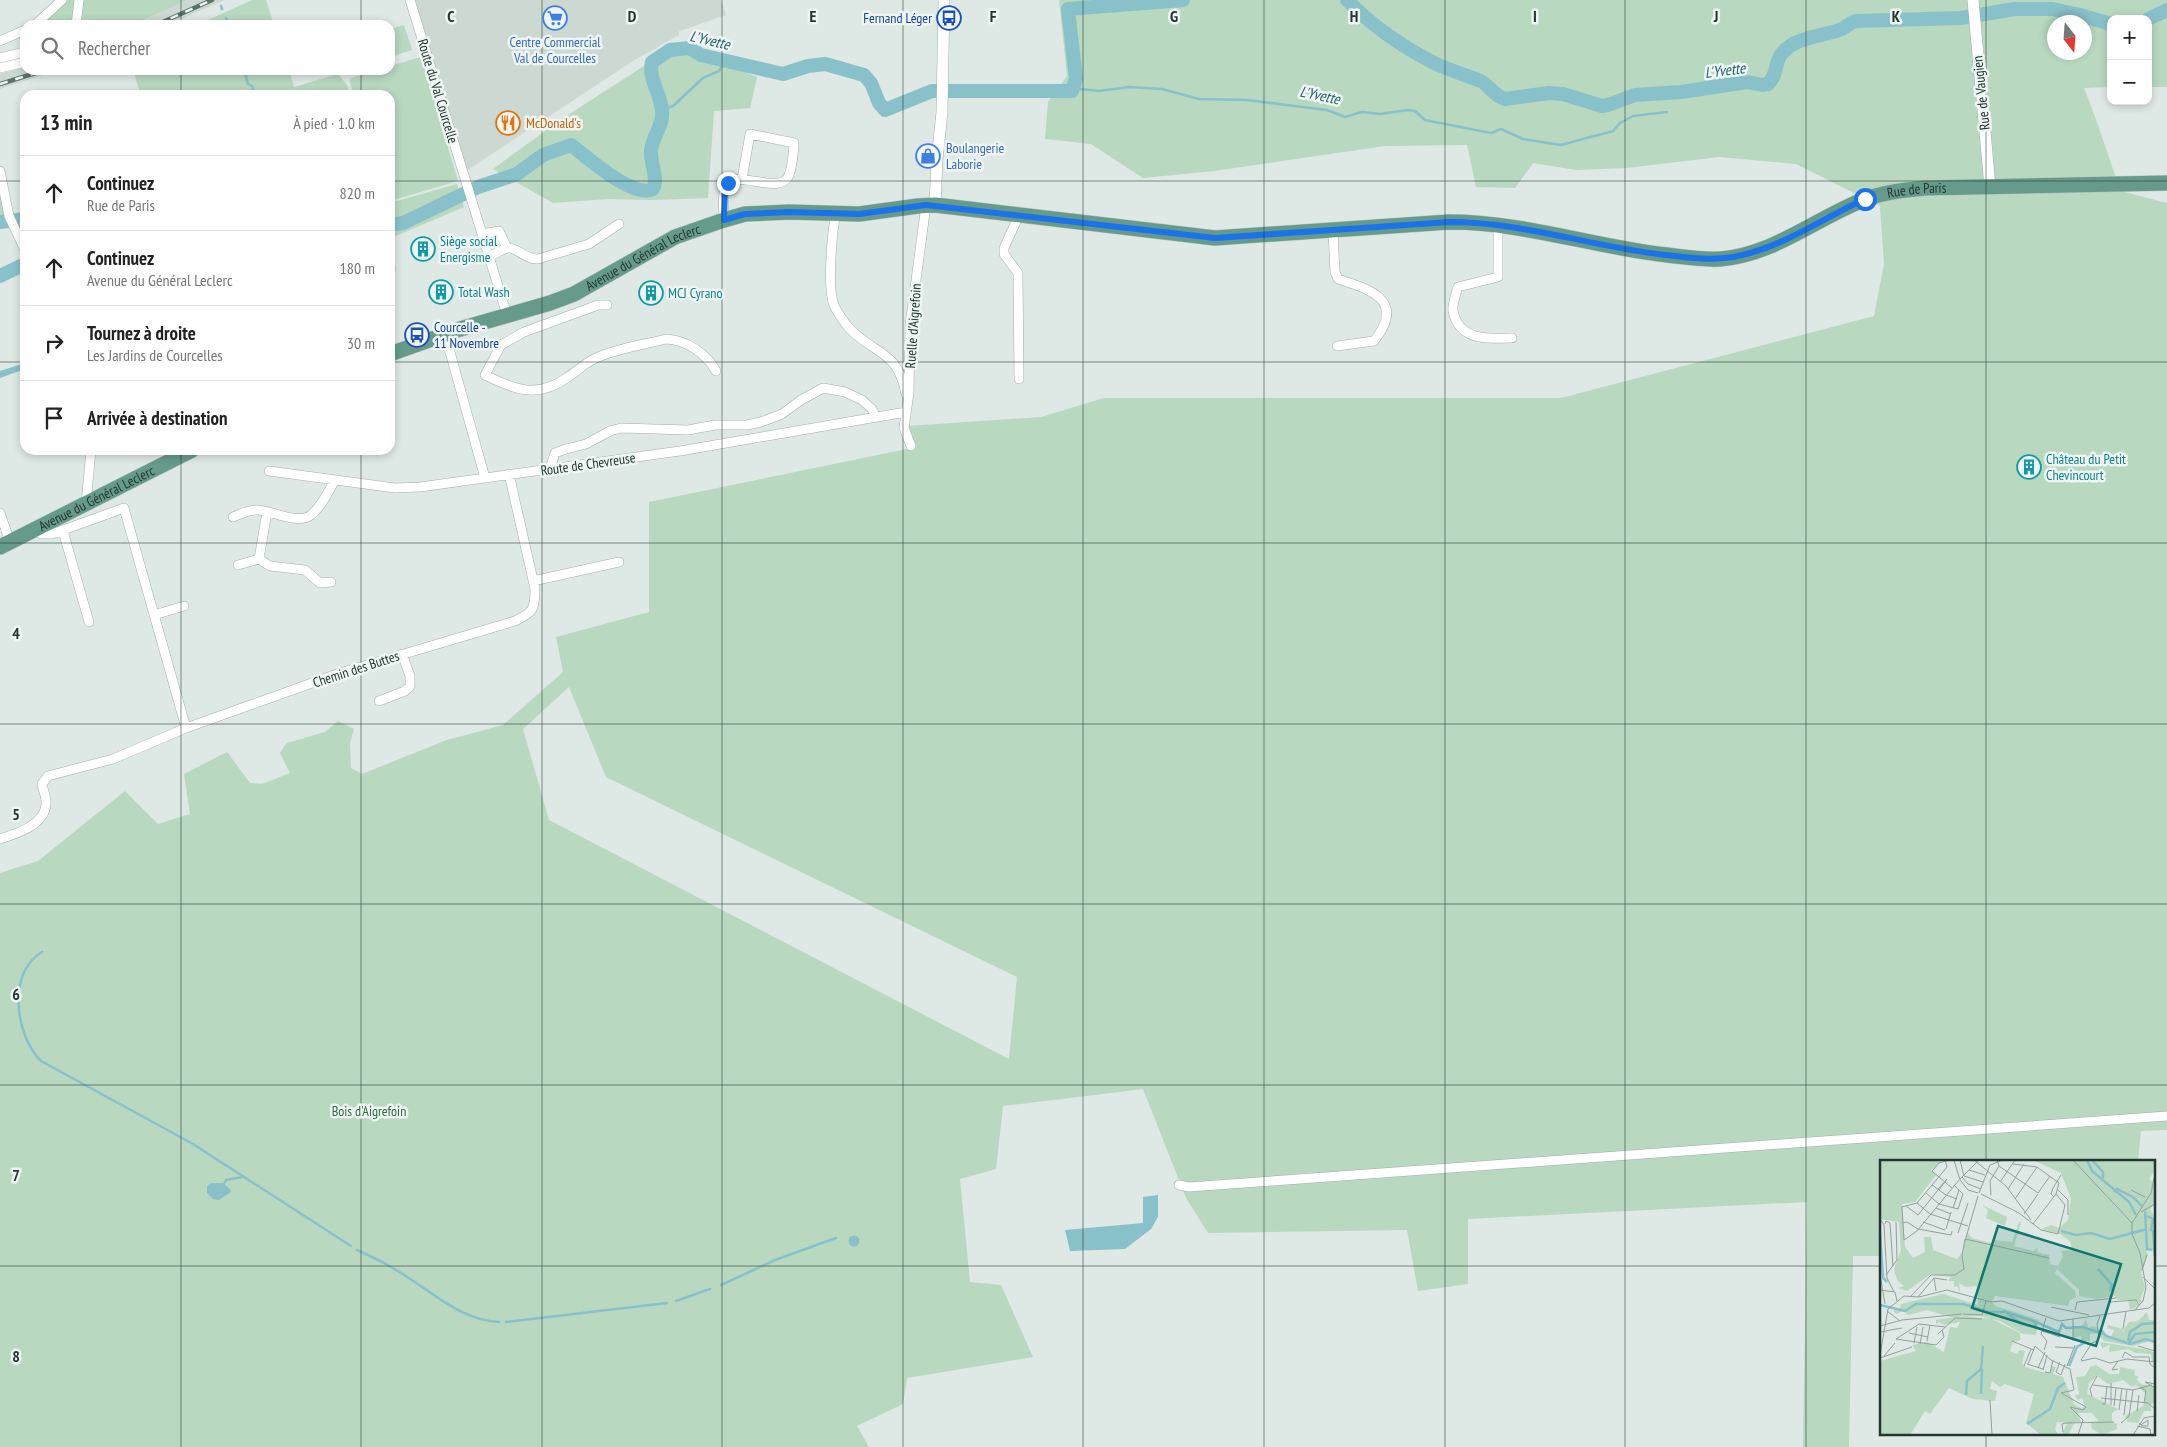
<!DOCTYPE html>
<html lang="fr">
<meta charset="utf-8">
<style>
body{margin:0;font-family:"PT Sans Narrow",sans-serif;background:#f6f6f6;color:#222}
.controls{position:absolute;right:15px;top:15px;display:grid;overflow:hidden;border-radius:10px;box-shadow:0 2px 8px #0003}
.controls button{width:45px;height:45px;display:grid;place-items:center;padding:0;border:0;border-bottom:1px solid #e0e0e0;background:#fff;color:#222;font:25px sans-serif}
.compass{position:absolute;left:2047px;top:15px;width:45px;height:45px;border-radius:50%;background:#fff;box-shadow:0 2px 8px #0003;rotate:163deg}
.stop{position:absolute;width:15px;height:15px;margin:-11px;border:4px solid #1a73e8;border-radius:50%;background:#fff}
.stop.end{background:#1a73e8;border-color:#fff;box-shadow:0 1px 5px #0008}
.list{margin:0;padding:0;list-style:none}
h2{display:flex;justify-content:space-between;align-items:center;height:65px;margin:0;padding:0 20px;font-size:21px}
h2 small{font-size:16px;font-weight:400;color:#767676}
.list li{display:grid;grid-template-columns:32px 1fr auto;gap:15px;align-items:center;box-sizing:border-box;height:75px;padding:0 20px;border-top:1px solid #e0e0e0}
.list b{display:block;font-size:19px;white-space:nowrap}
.list p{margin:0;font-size:16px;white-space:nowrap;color:#767676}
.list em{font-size:16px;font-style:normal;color:#767676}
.icon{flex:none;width:28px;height:28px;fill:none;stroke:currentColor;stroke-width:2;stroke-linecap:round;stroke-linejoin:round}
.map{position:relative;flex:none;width:2167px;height:1447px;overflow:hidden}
.search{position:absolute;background:#fff;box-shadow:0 2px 8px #0003;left:20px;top:20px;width:375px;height:55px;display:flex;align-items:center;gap:12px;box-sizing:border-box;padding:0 18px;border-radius:15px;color:#767676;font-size:19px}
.panel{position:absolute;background:#fff;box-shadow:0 2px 8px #0003;left:20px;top:90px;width:375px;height:365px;border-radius:15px}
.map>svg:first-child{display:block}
.built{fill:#ccd8d2}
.green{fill:#b8d8c0;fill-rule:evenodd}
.water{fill:#89c1ca}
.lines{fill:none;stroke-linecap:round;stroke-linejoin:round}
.stream{stroke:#89c1ca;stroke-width:2.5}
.river{stroke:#89c1ca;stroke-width:14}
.minor-casing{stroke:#a2afaa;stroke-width:10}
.tertiary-casing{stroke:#a2afaa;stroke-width:12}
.primary-casing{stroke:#bcc3c1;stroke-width:16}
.minor{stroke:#fff;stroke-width:9}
.tertiary{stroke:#fff;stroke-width:11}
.primary{stroke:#669b8c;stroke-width:15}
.rail-casing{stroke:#5b736c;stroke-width:4.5}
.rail{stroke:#eef5f2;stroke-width:2.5;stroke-dasharray:8;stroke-linecap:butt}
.route{stroke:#1a73e8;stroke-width:6}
.grid{fill:none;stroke:#213730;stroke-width:1;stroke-opacity:0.55}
.labels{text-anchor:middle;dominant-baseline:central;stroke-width:5;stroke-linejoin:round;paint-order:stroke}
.transit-label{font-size:14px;fill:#164399;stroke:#eef5f2;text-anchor:end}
.shop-label{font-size:14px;fill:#366cbe;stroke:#eef5f2}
.street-label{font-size:14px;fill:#213730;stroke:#eef5f2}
.food-label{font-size:14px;fill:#c56008;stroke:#eef5f2;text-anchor:start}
.culture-label{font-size:14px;fill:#0d838f;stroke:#eef5f2;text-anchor:start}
.park-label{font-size:14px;fill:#2e6a44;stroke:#eef5f2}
.water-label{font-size:15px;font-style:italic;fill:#20626d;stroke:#eef5f2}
.inset-river{fill:none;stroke:#89c1ca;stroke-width:2.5}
.inset-road{fill:none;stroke:#92a19c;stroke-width:1}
.view{fill:#0f766e;fill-opacity:0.15;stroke:#0f766e;stroke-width:2.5}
.inset-edge{fill:none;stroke:#213730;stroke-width:2.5}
.grid-label{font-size:16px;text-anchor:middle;font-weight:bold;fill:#213730;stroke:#eef5f2;stroke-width:5;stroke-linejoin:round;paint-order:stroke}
</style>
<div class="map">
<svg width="2167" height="1447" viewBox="0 0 2167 1447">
<rect width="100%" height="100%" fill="#dee8e4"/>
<path class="built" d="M188 0H224L168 25H132Z
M410 0H721L726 15 679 31V35L633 61 463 173Z
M25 67V70H58L0 89V74Z"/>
<path class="green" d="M66 0H188L132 25H39L53 15Z
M252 0H266L274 25H197Z
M1059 0H2167V87H2148V19H2111V87L2084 88C2098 122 2108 157 2121 191L2167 203V1130L2141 1131 2138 1161H1881V1256H1853L1849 1447H1803L1807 1202 1468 1219V1284L1418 1291 1407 1230 1208 1233 1186 1198 1143 1089 1003 1106 996 1169 960 1179 970 1282 1001 1285 1033 1357 907 1378 903 1404 857 1426 869 1447H0V873L38 861 125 791 158 824 190 814 184 774 227 752 250 783 262 784 290 773 280 753 287 743 325 732 338 721 354 729 350 743 351 768 362 774 447 740 503 725 563 672 556 637 649 612V502L912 448 907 426 1041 417 1104 398H1561L1874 316 1884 264 1880 206 1796 164 1719 157 1627 168 1576 170 1533 163 1515 188 1476 187 1467 145 1385 146 1214 171 1143 178 1091 144 1045 139 1048 102 1067 76ZM2054 22H2084V52H2054ZM569 687 606 777 1017 977 1009 1059 549 820 523 729Z
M404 25 412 50 390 57V29Z
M693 52 757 77 750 108 714 111 708 198 654 200 607 199 553 203 493 169 560 120 655 59Z
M421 57 458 181 390 201V95H354L349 79 377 70H390V66Z
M133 70H289L294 87 338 74 347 85 350 95H141Z
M0 183 11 218 25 216V245L11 219H0Z
M457 184 464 207 391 238 396 271 390 272V203Z
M25 257V271L0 279V269Z"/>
<path class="water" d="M25 363V369L0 378V371Z
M222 1183 230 1189 231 1192 219 1200 213 1199 207 1193V1186L211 1183Z
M1158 1195V1217L1151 1229 1125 1249 1070 1251 1065 1230 1143 1223V1197Z
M848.5 1241a5.5 5.5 0 1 1 11 0a5.5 5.5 0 1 1-11 0Z"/>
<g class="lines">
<path class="stream" d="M221 6 222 9
M226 18 229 25
M244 70 248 84 252 86 255 95
M1072 91 1081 89 1099 91 1129 87 1162 89 1199 99 1247 100 1327 110 1345 117 1362 112 1380 114 1408 110 1415 111 1425 120 1491 133 1501 129 1523 139 1561 145 1613 131 1620 123 1633 116 1667 112
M662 110 673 106 703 78 719 71 725 61
M42 952C6 973 16 1037 41 1061L193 1144 351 1246
M224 1184 226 1180 242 1177
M357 1250C373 1257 389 1265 404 1275 435 1294 461 1320 499 1322
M721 1285 775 1260 836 1238
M676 1301 710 1289
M506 1322 667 1303"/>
<path class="river" d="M1347 0C1373 27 1401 46 1434 63 1449 70 1465 75 1481 81 1490 86 1494 96 1505 99L1549 93 1563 94 1602 106 1608 105 1635 95 1681 92 1747 82 1762 85 1768 84C1778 74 1774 66 1780 56 1792 37 1820 37 1839 30 1846 28 1848 23 1856 21L1961 18 2015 9H2053L2080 15 2111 24
M2148 19 2167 10
M0 222 25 219
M390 225 403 223 478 187 517 174 543 155 571 145C588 158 633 199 653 189 659 178 650 164 651 151 652 137 664 125 662 111 661 93 648 80 652 62L670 50 689 48 701 55 783 74 808 66 825 64 864 75 871 83 879 103 885 110 932 91H1072L1076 79 1068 9 1183 0
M0 276 25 264"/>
<g class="minor-casing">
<path id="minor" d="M410 0 507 315
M35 25 62 0
M76 25 79 0
M0 41 25 30
M0 58 25 52
M0 68 25 62
M0 171 9 216 25 250
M836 213C832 231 827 289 834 305 837 312 845 324 851 330 876 355 898 351 906 394
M1019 215 1004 248V254L1018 273 1019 379
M724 220C724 211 722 197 725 188 733 165 780 198 789 175 793 165 793 153 794 143L750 134 742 179
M1498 224V277L1458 287C1456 294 1452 304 1453 311 1459 341 1488 339 1512 338
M1333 231 1335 272 1338 279C1372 290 1406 301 1374 341L1337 346
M482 234 499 231 507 248
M489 257C495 254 502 249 508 248 517 247 526 260 538 259L589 244 619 224
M607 305H598L524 332 501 345 485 375C515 390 538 399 568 377 577 371 585 363 596 358 618 348 643 345 666 339 686 340 706 353 716 371
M445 334 485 478
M911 446 904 428 909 393 910 325 926 205
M550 469 555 453 566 449 586 444 610 431 621 428 688 430 715 425H747L761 422 782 414 801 400 823 388 845 392 862 400 872 409 875 416
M269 471 395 488 420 487 680 451 906 412
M86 504 91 450
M0 513 10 542
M233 517C241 514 249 509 258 510 273 511 298 525 311 515 322 506 328 492 335 480
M35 529 41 534H52L124 508 186 728
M63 531 89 622
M259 559 270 566 305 570 320 583 331 582
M238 565 259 559 267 512
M533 581 619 562
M154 615 184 606
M379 701 405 691 410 686V676L402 654
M0 839C16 834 45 825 46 804 47 797 43 791 42 784L48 776 113 759 186 728 340 673 515 621C533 612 535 610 535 589L509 474
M1179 1185 1189 1187 2167 1116"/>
</g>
<g class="tertiary-casing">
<path id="tertiary" d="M1973 0 1990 187
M935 205 937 160 942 112 944 0"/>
</g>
<g class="primary-casing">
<g id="primary">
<path id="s1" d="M390 354 460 329 550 303 574 294 675 237 724 220 745 214 789 212 859 214 918 206 935 205 1215 238 1449 222C1524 222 1594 247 1667 255 1684 257 1702 260 1720 259 1773 255 1815 219 1863 200 1883 192 1905 190 1926 188L2167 183"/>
<path id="s2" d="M0 547 192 450"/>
</g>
</g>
<use href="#minor" class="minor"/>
<use href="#tertiary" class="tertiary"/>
<use href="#primary" class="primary"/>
<g class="rail-casing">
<path id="rail" d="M156 25 212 0
M0 84 45 70"/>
</g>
<use href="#rail" class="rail"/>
</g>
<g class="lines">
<path class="route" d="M728 183 725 188 724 220 745 214 789 212 859 214 926 205 1215 238 1450 222C1523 222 1593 247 1666 255 1690 258 1714 261 1738 256 1783 247 1823 218 1865 199"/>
</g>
<path class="grid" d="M181 0V25M361 0V25M542 0V1447M722 0V1447M903 0V1447M1083 0V1447M1264 0V1447M1445 0V1447M1625 0V1447M1806 0V1447M1986 0V1161M181 70V95M361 70V95M0 181H25M390 181H2167M0 362H25M390 362H2167M181 450V1447M361 450V1447M0 543H2167M0 724H2167M0 904H2167M0 1085H2167M0 1266H1881M2153 1266H2167M1986 1433V1447"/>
<defs>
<g id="supermarket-ring" transform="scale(1.25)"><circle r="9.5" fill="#eef5f2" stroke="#3f7fe0" stroke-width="1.5"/><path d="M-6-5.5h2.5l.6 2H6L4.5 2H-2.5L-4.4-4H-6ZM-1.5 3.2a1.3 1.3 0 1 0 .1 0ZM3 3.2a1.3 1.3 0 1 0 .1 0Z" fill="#3f7fe0"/></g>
<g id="bus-ring" transform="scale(1.25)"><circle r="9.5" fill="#eef5f2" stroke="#1a4fb4" stroke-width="1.5"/><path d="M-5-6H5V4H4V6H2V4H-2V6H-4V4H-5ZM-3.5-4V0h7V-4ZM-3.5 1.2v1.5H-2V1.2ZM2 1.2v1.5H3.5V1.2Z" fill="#1a4fb4"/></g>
<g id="restaurant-ring" transform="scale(1.25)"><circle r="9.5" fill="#eef5f2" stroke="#e8710a" stroke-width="1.5"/><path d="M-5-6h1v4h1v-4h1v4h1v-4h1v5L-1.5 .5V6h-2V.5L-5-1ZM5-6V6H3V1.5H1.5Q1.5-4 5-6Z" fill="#e8710a"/></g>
<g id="shop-ring" transform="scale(1.25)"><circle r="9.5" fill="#eef5f2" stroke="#3f7fe0" stroke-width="1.5"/><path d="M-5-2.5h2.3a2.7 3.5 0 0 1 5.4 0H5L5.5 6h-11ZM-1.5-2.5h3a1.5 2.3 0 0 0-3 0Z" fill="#3f7fe0"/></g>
<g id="building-ring" transform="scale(1.25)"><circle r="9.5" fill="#eef5f2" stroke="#0f9aa8" stroke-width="1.5"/><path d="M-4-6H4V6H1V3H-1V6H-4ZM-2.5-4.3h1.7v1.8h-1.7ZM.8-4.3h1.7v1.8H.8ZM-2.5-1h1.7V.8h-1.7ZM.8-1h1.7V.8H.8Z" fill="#0f9aa8"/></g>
</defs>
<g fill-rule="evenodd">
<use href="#supermarket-ring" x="555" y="18"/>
<use href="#bus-ring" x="949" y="18"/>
<use href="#restaurant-ring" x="508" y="123"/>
<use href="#shop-ring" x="928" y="156"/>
<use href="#building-ring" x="423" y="249"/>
<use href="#building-ring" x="441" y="292"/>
<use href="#building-ring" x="651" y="293"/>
<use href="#bus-ring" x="417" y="335"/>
<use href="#building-ring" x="2029" y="467"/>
</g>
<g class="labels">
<g class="transit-label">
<text x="932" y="18">Fernand Léger</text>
<text x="434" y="327" text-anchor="start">Courcelle -<tspan x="434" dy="16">11 Novembre</tspan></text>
</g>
<g class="shop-label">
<text x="555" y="42">Centre Commercial<tspan x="555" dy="16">Val de Courcelles</tspan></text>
<text x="946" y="148" text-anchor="start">Boulangerie<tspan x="946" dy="16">Laborie</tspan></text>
</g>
<g class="street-label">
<text transform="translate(438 91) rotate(73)">Route du Val Courcelle</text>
<text transform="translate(1981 93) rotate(-96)">Rue de Vaugien</text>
<text stroke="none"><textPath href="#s1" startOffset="1575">Rue de Paris</textPath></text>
<text stroke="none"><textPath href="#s1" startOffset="272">Avenue du Général Leclerc</textPath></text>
<text transform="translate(913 326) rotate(-86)">Ruelle d'Aigrefoin</text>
<text transform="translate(588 464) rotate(-8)">Route de Chevreuse</text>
<text stroke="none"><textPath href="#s2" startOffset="108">Avenue du Général Leclerc</textPath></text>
<text transform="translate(356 669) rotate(-18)">Chemin des Buttes</text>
</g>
<g class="food-label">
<text x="526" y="123">McDonald's</text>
</g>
<g class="culture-label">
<text x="440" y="241">Siège social<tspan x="440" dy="16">Energisme</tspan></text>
<text x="458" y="292">Total Wash</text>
<text x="668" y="293">MCJ Cyrano</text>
<text x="2046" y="459">Château du Petit<tspan x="2046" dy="16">Chevincourt</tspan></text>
</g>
<g class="park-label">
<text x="369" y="1111">Bois d'Aigrefoin</text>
</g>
<g class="water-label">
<text transform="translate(710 40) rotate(13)">L'Yvette</text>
<text transform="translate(1725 70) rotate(-7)">L'Yvette</text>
<text transform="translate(1320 95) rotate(12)">L'Yvette</text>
</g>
</g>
<g transform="translate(1880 1160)">
<rect width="275" height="275" fill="#dee8e4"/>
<path d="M0 0H64L51 10 56 15 35 42 22 44 25 87 33 98 45 92 44 77H51L53 90 77 99 83 91 87 72 92 78 113 84 115 80 132 82 139 62 141 63 134 86 153 91 158 88 157 92 169 95 170 104 178 106 183 96 181 91 192 90 190 81 180 74 161 69 171 65 179 68V72V68L188 60 191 39 181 13 153 0H275V10L269 19 272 21 275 14V43L270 49 275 58V96L272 90 266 89 268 95 261 113 265 127 260 139 263 141 259 144 258 141 251 140 256 141 258 146 250 150 248 140H237L235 136 216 139 200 136 190 140 188 146 115 136 112 142 116 146 159 160 156 175 143 174 120 161 100 156 70 157 47 150 28 155 23 151 16 154 13 150H19L21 144 63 134 98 145 97 126 86 127 79 123 80 132 77 126 74 127V121H68L71 117 51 114 27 131 18 128 24 126 17 120 14 109 21 90 19 62 0 59ZM177 109 199 130V136L196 137 195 131 175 113ZM102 45 127 57 125 66 106 58 108 50ZM267 152 269 160H275V184L270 181 253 186 224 181 217 173 210 174V181L201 182V176L193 178V166H202L206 159 209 170 210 166 216 167 231 177 234 170 227 168 228 165 243 169 244 174V169L249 162 258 161ZM82 156 112 159 140 173V180L133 182 130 191 137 194 139 190 145 191 142 203 145 207 170 214 172 206 176 207 173 214 183 217 194 244 201 248 205 247 202 238 198 240 195 236 199 234 196 217 205 216 210 207 216 205 229 214H239L240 207 255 210 254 215 259 217 256 219 261 224 275 226V243L271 244V251H264L258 263 248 262 245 256 263 246 266 234 256 225 252 227 243 220 228 224 217 216 209 223 207 234 238 249 232 253V262L237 264V269L223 275 212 269 211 262 219 261 212 253H198L201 262H195L188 275H182L187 263 177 262 175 269 178 275H161L146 263 154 234 125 224 120 227 112 221 110 229 117 231 115 241 93 239 69 228 50 254 45 251 30 275H0V201L36 191 32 185 47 182 64 192 70 167 77 168 80 162 64 165 59 162 56 164V160ZM220 182 269 190 275 193V201H272L271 194 256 193 248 189 229 192 230 185 222 188Z" fill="#b8d8c0" fill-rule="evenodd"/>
<path class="inset-river" d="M207 0 212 11 249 42 256 55M212 0 223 12V18M234 32 237 29 253 37 262 46M265 51 267 89 272 90M267 56 273 59 271 70 273 71 275 96M181 71 196 75 211 73 230 79 267 69M0 73 2 103M2 103 3 118 7 122M218 109 232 125 230 131M0 145 25 151 36 144H83L109 152H126L141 164 155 167 156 162 179 172 182 164 186 168 202 167 224 174M123 151 156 162M218 172 222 171 226 176 250 184 266 179 275 182M248 181 250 172 262 164 275 163M249 183 255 174 275 172M189 206 197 187 204 183M101 234 102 209M86 235 87 221 101 209 103 186M147 264 170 249 178 228 185 223"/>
<path class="inset-road" d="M65 0 67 7 37 43 22 47 24 80 37 71 79 20M74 0 80 20M80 0 84 16M94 0 126 26 151 60M117 0 119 6 158 33M193 0 252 63V74L260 93 266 127 263 141 254 151M133 4 157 7 179 23 176 34 153 64M55 8 52 11 72 28M53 10 59 3 70 0M89 10 105 15M84 16 103 22M82 17 88 24 101 29M80 19 99 0M80 20 88 30 98 33M120 22 135 0M52 25 66 35 77 39M74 25 83 34 78 49M58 29 67 19 59 30M128 29 144 4M178 30 188 40V55M251 30 265 37M46 33 59 44 78 49M99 33 110 5 123 0M158 33 170 16M101 34 139 53 161 70 178 74 185 45 176 34M111 35 110 21 119 6M174 37 171 34 173 28 181 15M135 39 157 7M37 43 50 54 88 66M26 46 38 55 58 30M56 48 71 54M73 48 79 30M261 52 275 44M144 54 158 34M0 59 4 65 7 118 14 132M43 62 65 70M22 63 27 62 38 69 71 75 72 71M252 63 271 33 275 14M5 64 6 61 10 63 13 106M66 69 71 52M78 73 88 43M85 79 169 98M85 81 98 36M262 110 267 95M0 114 5 144M6 115 17 100 16 62M263 117 275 129M0 130 15 132 17 141M56 131 54 118 67 120M31 136 51 115H75L84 109 82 95 85 79M38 137 54 118M230 142 256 140 259 145M171 147 209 155M195 150 197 142 236 138M7 151 20 161M83 154 102 155 106 141M193 159V181M0 166 22 160 82 154M243 169 246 151M162 171 180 177M0 172 22 168M29 173 48 177M58 174 75 158 102 159M16 179 56 185 64 177 62 170M16 179 39 164 65 167M219 179 217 164 220 156M47 181 50 165M132 181 154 190M34 183 37 167M40 184 43 167M258 186 275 191M175 187 195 188M164 190 167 181 161 174 166 158M0 195 8 149 24 136 39 137 67 130 111 142 122 141 179 161 269 148 275 143M4 196 15 183M0 198 32 187M242 198 245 192 253 197H269L270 204 275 208M201 200 212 183 219 180M201 201 215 198 230 203 247 199 275 202M238 201 232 210 238 209M180 202 176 212 181 215 185 204M147 204 163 209M148 204 155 186 171 200 190 209 194 230 181 233 206 247 203 250 190 247 203 260 198 275M144 206 151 189M187 206 195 185M158 208 165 192M163 210 167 195M165 212 170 213 173 200M231 223V245M275 224 265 222 275 228M213 225 253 230 272 225M260 227 266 231 264 243M212 237 210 229 217 216M221 238 268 243 275 249M110 240 112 275M222 244H225L227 226M234 246 236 228M239 250 242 228M257 251 259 235M244 255 247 229M241 263 249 256 253 230M259 263 261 265 263 266H268V260L261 265M257 266 270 269 271 275M183 272 182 264 186 263 234 262M253 275 264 258 275 256"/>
<path class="view" d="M118 66 241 104 216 186 92 148Z"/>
<rect width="275" height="275" class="inset-edge"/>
</g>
<g class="grid-label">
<text x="451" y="22">C</text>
<text x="632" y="22">D</text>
<text x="813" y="22">E</text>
<text x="993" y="22">F</text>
<text x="1174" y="22">G</text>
<text x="1354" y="22">H</text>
<text x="1535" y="22">I</text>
<text x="1716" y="22">J</text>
<text x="1896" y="22">K</text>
<text x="16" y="639">4</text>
<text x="16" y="820">5</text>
<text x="16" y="1000">6</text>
<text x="16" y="1181">7</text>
<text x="16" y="1362">8</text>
</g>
</svg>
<div class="controls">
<button>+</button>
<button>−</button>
</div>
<svg class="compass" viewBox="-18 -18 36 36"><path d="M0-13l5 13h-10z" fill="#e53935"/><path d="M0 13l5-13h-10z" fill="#767676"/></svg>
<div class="stop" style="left:1865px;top:199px"></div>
<div class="stop end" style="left:728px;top:183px"></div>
<div class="search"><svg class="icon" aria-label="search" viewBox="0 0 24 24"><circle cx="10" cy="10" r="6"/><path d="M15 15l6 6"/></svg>Rechercher</div>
<section class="panel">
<h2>13 min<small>À pied · 1.0 km</small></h2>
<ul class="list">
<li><svg class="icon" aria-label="ahead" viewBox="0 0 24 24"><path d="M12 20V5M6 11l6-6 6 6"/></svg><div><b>Continuez</b><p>Rue de Paris</p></div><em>820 m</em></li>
<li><svg class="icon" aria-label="ahead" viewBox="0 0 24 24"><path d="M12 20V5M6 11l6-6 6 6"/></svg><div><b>Continuez</b><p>Avenue du Général Leclerc</p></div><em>180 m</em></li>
<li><svg class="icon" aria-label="right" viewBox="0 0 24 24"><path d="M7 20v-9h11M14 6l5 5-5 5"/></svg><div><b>Tournez à droite</b><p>Les Jardins de Courcelles</p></div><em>30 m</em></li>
<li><svg class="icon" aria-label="arrive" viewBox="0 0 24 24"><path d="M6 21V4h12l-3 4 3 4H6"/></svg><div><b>Arrivée à destination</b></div></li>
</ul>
</section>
</div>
